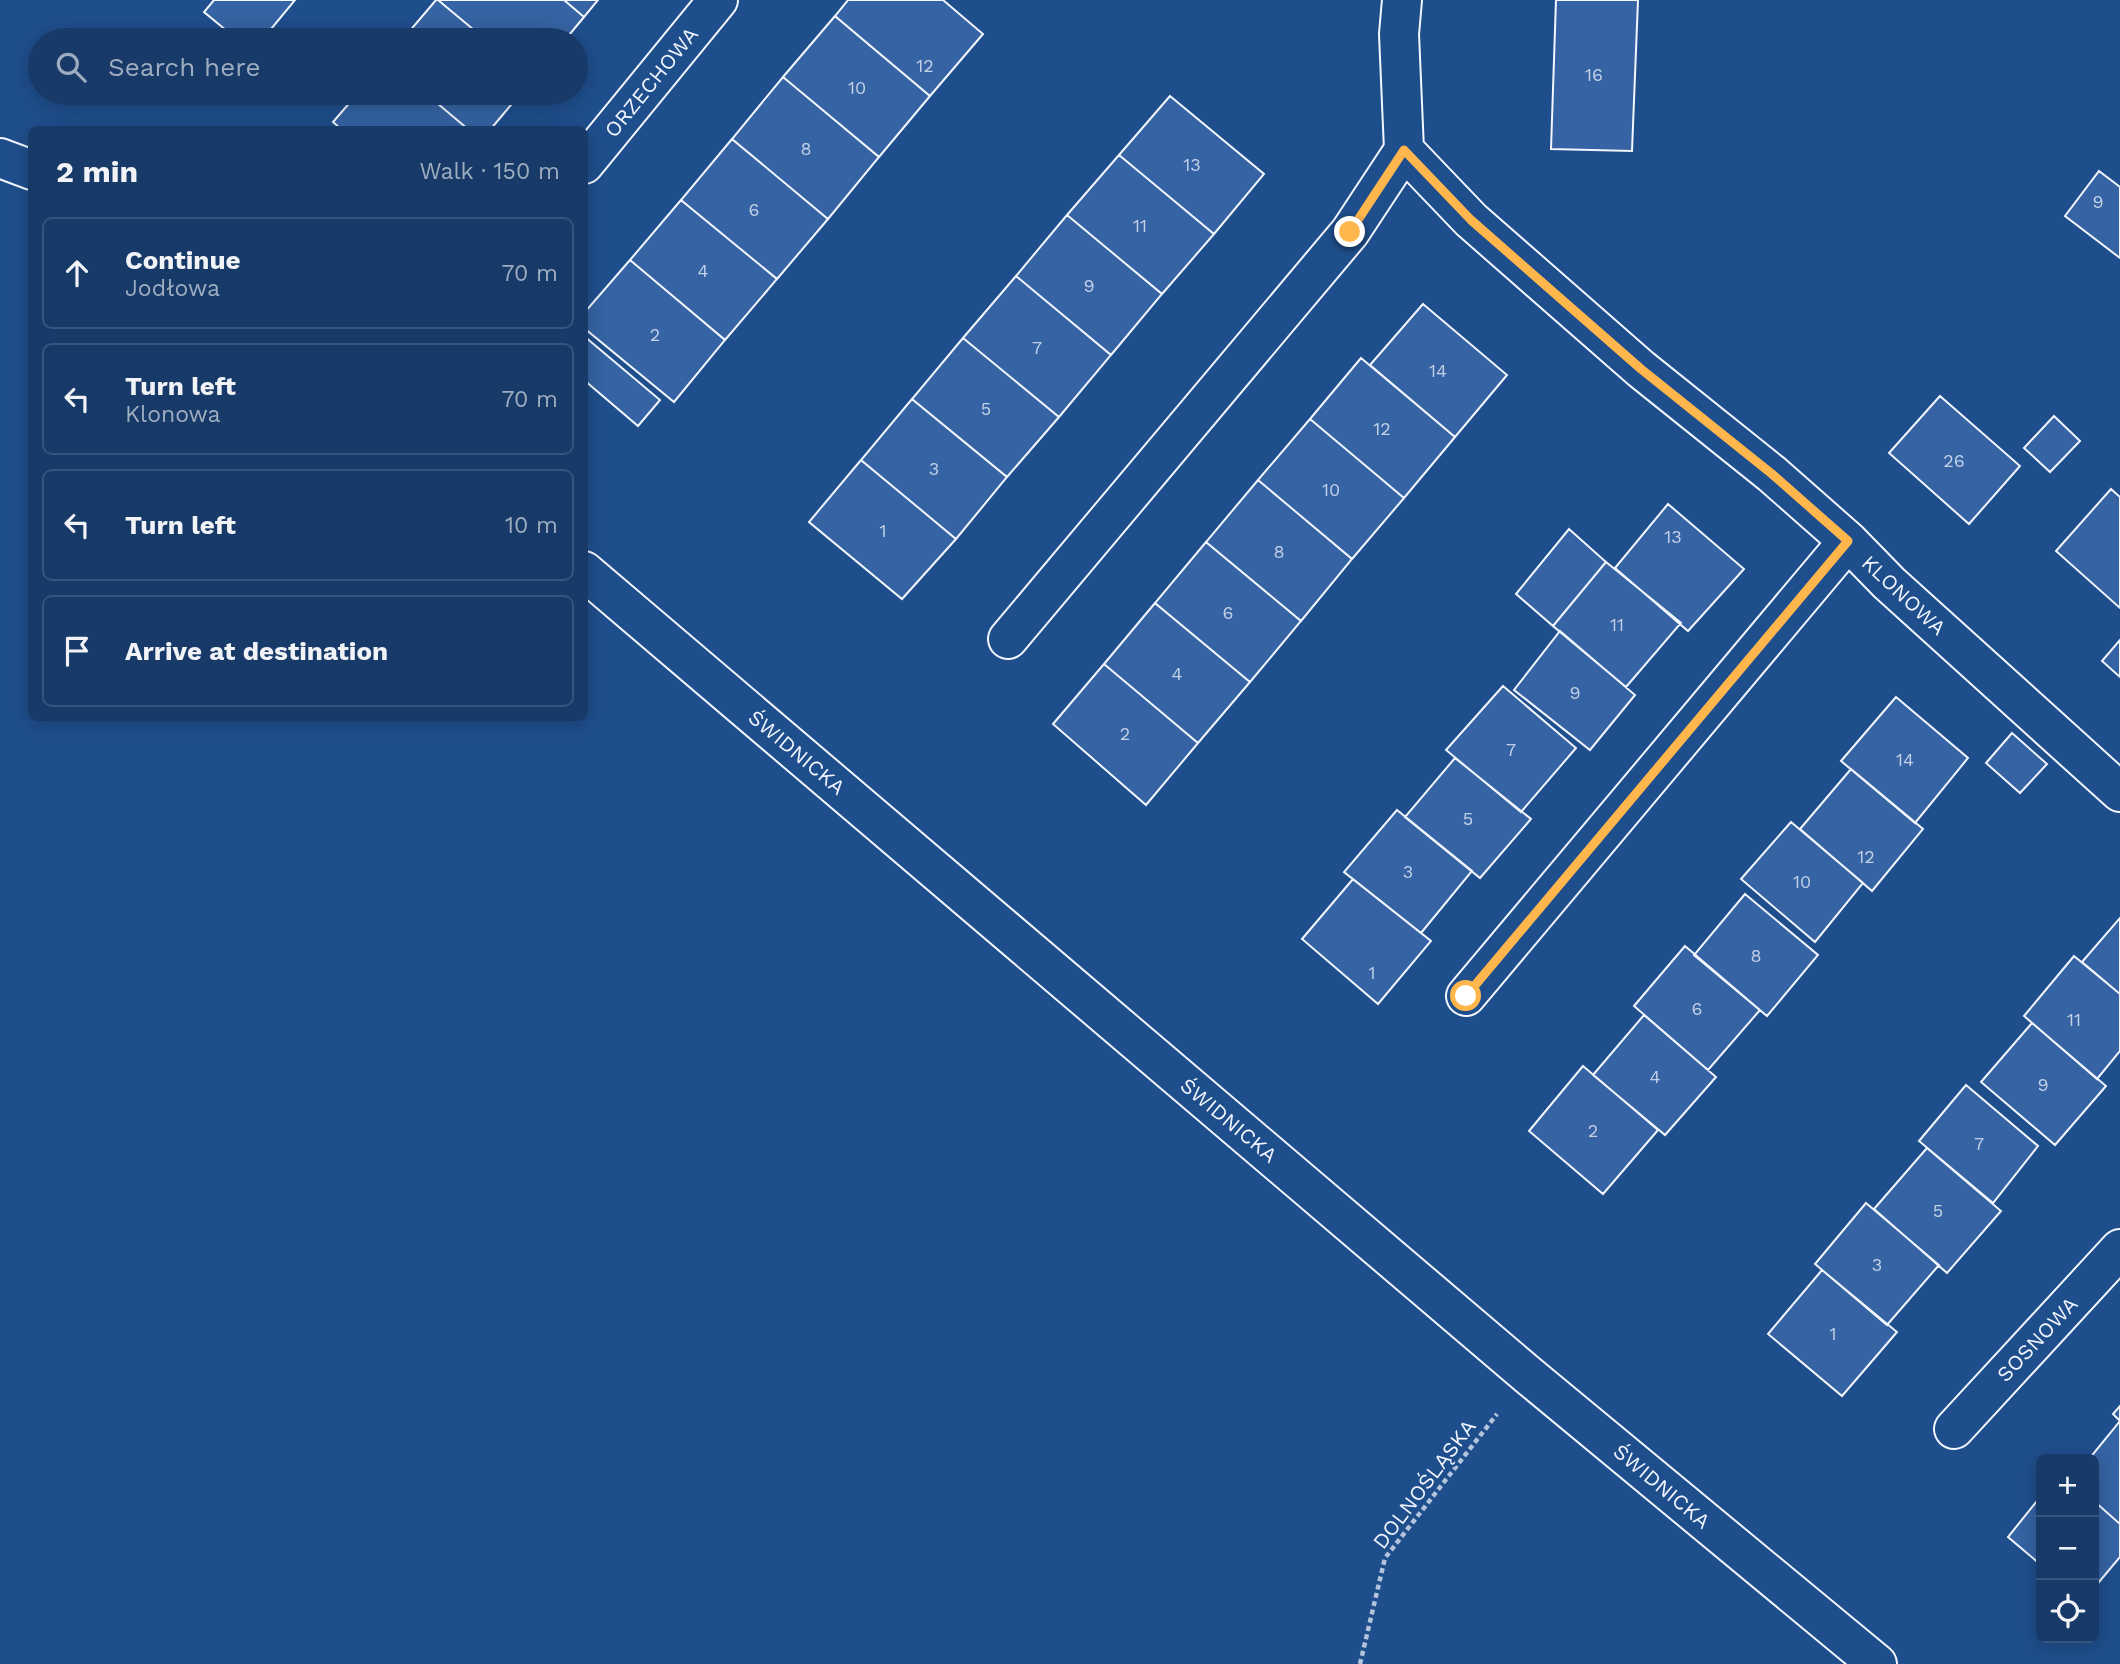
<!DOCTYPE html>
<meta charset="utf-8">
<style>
body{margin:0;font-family:"Work Sans",sans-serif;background:#20416f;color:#f1f3f6}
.controls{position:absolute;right:21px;bottom:21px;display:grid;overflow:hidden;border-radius:10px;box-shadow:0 4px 18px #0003}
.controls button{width:63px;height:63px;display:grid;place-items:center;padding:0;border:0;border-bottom:2px solid #36547d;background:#173a69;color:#f1f3f6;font:35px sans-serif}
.stop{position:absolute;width:21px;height:21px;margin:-16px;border:5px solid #ffb74d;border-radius:50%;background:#fff}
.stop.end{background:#ffb74d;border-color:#fff;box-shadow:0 2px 7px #0008}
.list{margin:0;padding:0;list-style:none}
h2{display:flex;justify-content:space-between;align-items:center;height:91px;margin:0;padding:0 28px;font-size:30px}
h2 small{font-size:23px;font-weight:400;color:#9eadc0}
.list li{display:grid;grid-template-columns:46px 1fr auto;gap:21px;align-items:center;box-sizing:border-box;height:112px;margin:0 14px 14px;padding:0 14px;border:2px solid #36547d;border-radius:10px}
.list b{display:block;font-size:26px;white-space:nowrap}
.list p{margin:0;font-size:23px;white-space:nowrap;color:#9eadc0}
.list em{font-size:23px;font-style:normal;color:#9eadc0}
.icon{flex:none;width:38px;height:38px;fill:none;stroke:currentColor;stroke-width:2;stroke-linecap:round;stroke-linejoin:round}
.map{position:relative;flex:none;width:2120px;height:1664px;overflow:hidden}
.search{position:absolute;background:#173a69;box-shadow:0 4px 18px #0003;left:28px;top:28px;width:560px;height:77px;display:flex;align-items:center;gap:18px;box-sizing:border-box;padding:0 24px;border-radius:38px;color:#9eadc0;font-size:26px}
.panel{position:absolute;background:#173a69;box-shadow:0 4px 18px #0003;left:28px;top:126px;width:560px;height:595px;border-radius:10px}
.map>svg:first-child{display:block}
.building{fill:#3563a3;stroke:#f2f6ff;stroke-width:2}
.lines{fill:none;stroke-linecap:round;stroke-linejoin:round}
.street-casing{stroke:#f2f6ff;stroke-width:42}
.secondary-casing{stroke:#f2f6ff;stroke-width:42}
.path{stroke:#b3c4dc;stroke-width:4.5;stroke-dasharray:5 3.5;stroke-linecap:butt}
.street{stroke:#1f4e8c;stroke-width:38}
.secondary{stroke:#1f4e8c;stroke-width:38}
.route{stroke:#ffb74d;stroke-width:9}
.labels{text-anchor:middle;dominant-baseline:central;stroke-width:5;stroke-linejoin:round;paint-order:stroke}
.number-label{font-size:18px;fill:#c3d1e8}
.street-label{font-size:21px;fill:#f2f6ff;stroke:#1f4e8c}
</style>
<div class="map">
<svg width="2120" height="1664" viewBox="0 0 2120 1664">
<rect width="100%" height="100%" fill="#1f4e8c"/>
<path class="building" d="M214 0H295L262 40H238L204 12Z
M436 0H438L486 40H402Z
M438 0H564L584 17 565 40H486Z
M564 0H598L584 17Z
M848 0H943L983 34 930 96 835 16Z
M1556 0H1638L1632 151 1551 149Z
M835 16 930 96 879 157 783 77Z
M783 77 879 157 828 219 732 139Z
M358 93H425L469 130H342L333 122Z
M425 93H521L490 130H469Z
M1170 96 1264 174 1214 234 1119 155Z
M732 139 828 219 777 279 681 200Z
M1119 155 1214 234 1162 294 1067 215Z
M2099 171 2120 187V258L2065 216Z
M681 200 777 279 725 340 630 260Z
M1067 215 1162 294 1111 355 1016 276Z
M630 260 725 340 674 402 584 328V313Z
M1016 276 1111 355 1059 417 963 338Z
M1423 304 1507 375 1455 437 1370 365Z
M584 336 660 400 638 426 584 380Z
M963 338 1059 417 1007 477 912 399Z
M1361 358 1455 437 1404 498 1310 419Z
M1940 396 2020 466 1969 524 1889 453Z
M912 399 1007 477 956 539 861 460Z
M2054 416 2080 441 2050 472 2024 448Z
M1310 419 1404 498 1352 559 1258 480Z
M861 460 956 539 902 599 809 522Z
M1258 480 1352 559 1301 621 1206 542Z
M2111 489 2120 497V608L2056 551Z
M1668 504 1744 569 1688 631 1615 568Z
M1569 529 1606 562 1553 626 1516 594Z
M1206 542 1301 621 1250 682 1155 603Z
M1606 562 1681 623 1626 687 1553 626Z
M1155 603 1250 682 1198 743 1104 664Z
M1560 631 1635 695 1590 750 1514 690Z
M2120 640V677L2102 661Z
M1104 664 1198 743 1146 805 1053 724Z
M1503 686 1576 748 1521 812 1446 750Z
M1896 697 1968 758 1915 823 1841 761Z
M2012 733 2047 764 2020 793 1986 763Z
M1455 758 1531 819 1480 878 1405 817Z
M1851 769 1923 829 1872 891 1800 829Z
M1397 810 1472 871 1421 933 1344 872Z
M1791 822 1863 883 1815 942 1741 879Z
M1353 879 1431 941 1378 1004 1302 939Z
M1745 894 1818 955 1767 1016 1694 955Z
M2120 918V994L2082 962Z
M1685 946 1760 1010 1708 1070 1634 1006Z
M2074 956 2120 994V1051L2097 1079 2024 1016Z
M1644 1015 1716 1077 1665 1135 1593 1075Z
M2032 1023 2106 1086 2055 1145 1981 1082Z
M1583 1066 1658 1130 1603 1194 1529 1131Z
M1966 1085 2038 1146 1993 1203 1919 1141Z
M1927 1148 2001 1211 1947 1273 1874 1209Z
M1866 1203 1939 1265 1887 1325 1815 1264Z
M1822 1270 1897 1332 1842 1396 1768 1334Z
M2120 1406V1421L2113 1414Z
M2120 1421V1524L2094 1501V1459H2089Z
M2041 1496V1565L2008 1537Z
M2094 1501 2120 1524V1557L2094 1588Z"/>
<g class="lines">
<g class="street-casing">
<path id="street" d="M1402 0 1399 34 1404 150
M1404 150 1471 220 1641 369 1772 474 1848 541 1889 583 2120 792
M584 164 718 0
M1008 639 1350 232 1404 150
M1466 996 1848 541
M1954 1429 2120 1249"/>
</g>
<g class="secondary-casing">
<path id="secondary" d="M0 158 32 170
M584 571 1528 1375 1877 1664"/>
</g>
<path class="path" d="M1360 1664 1385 1558 1497 1414"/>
<use href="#street" class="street"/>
<use href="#secondary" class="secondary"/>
</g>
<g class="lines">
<path class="route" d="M1350 232 1404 150 1471 220 1641 369 1772 474 1848 541 1466 996"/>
</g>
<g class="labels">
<g class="number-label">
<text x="925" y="65">12</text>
<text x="1594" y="74">16</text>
<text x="857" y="87">10</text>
<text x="806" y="148">8</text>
<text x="1192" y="164">13</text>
<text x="2098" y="201">9</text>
<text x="754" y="209">6</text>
<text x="1140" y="225">11</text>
<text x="703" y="270">4</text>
<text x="1089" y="285">9</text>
<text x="655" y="334">2</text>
<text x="1037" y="347">7</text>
<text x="1438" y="370">14</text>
<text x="986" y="408">5</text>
<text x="1382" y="428">12</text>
<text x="1954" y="460">26</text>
<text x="934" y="468">3</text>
<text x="1331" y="489">10</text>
<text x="883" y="530">1</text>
<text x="1673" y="536">13</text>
<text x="1279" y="551">8</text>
<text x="1228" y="612">6</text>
<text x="1617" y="624">11</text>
<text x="1177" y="673">4</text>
<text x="1575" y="692">9</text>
<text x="1125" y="733">2</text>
<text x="1511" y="749">7</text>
<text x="1905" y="759">14</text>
<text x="1468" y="818">5</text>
<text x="1866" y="856">12</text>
<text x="1408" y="871">3</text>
<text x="1802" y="881">10</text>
<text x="1756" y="955">8</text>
<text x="1372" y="972">1</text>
<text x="1697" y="1008">6</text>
<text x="2074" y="1019">11</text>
<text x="1655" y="1076">4</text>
<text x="2043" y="1084">9</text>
<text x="1593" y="1130">2</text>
<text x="1979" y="1143">7</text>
<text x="1938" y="1210">5</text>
<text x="1877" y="1264">3</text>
<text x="1833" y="1333">1</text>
</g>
<g class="street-label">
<text transform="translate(651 82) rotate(-51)">ORZECHOWA</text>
<text transform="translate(1904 595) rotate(43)">KLONOWA</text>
<text transform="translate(797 752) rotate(40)">ŚWIDNICKA</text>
<text transform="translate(1229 1120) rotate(40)">ŚWIDNICKA</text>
<text transform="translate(2037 1339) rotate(-47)">SOSNOWA</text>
<text transform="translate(1424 1484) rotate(-53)">DOLNOŚLĄSKA</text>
<text transform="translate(1662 1486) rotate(40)">ŚWIDNICKA</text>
</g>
</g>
</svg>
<div class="controls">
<button>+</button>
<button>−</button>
<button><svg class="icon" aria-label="locate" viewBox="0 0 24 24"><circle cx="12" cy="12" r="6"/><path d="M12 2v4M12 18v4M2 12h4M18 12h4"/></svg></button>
</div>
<div class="stop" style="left:1466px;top:996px"></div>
<div class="stop end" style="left:1350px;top:232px"></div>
<div class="search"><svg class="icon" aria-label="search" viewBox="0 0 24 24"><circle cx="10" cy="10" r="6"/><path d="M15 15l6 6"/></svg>Search here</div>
<section class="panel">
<h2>2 min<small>Walk · 150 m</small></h2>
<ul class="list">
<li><svg class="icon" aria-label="ahead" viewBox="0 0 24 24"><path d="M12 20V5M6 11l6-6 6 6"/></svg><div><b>Continue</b><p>Jodłowa</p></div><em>70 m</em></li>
<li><svg class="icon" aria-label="left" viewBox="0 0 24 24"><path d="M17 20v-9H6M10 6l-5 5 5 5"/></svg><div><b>Turn left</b><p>Klonowa</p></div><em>70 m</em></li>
<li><svg class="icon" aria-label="left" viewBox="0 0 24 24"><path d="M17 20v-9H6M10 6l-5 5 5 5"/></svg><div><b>Turn left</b></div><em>10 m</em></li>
<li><svg class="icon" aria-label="arrive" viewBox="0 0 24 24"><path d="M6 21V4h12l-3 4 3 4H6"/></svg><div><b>Arrive at destination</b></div></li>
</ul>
</section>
</div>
